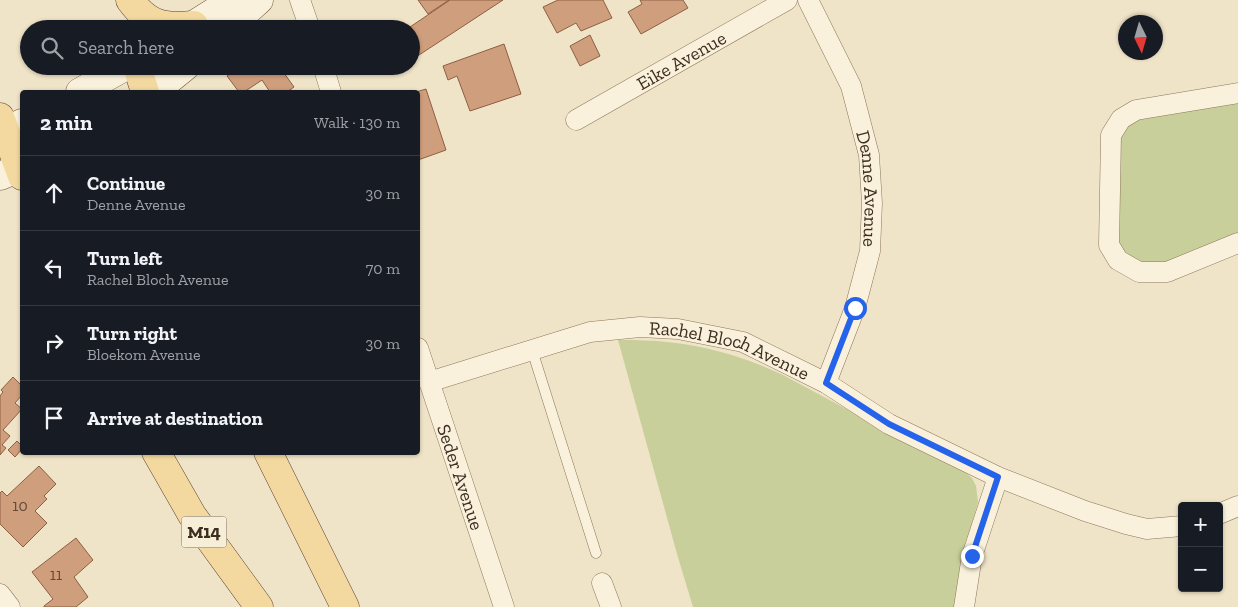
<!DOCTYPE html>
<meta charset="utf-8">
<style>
body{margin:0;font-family:"Zilla Slab",serif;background:#242831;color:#f1f3f6}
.controls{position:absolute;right:15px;bottom:15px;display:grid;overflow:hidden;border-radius:5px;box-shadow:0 1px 4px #0004}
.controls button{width:45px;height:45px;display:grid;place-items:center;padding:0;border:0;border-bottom:1px solid #363941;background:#171b24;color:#f1f3f6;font:25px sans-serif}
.compass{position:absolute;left:1118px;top:15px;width:45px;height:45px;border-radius:50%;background:#171b24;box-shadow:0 1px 4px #0004;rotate:175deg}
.stop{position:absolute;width:15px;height:15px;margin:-11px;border:4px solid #2563eb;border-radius:50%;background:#fff}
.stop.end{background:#2563eb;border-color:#fff;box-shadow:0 1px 5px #0008}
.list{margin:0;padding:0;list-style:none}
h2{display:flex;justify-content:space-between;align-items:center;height:65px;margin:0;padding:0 20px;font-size:21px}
h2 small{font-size:16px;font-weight:400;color:#9ea1a6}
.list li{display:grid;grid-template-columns:32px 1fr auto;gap:15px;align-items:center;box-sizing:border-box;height:75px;padding:0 20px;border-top:1px solid #363941}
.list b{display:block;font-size:19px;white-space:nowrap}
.list p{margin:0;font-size:16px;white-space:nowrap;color:#9ea1a6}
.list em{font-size:16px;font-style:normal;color:#9ea1a6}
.icon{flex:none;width:28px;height:28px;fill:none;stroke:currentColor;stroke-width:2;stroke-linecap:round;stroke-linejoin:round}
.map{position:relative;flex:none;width:1238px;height:607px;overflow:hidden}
.search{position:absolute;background:#171b24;box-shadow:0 1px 4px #0004;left:20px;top:20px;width:400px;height:55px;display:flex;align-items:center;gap:12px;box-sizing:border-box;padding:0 18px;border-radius:28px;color:#9ea1a6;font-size:19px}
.panel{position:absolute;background:#171b24;box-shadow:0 1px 4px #0004;left:20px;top:90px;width:400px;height:365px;border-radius:5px}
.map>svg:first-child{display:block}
.green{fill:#c9cf9b}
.building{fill:#cf9f7d;stroke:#8d5f41}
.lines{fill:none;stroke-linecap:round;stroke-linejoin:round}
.lane-casing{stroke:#8d765c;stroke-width:11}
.street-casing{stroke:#8d765c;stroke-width:21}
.secondary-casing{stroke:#6f573f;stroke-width:29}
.primary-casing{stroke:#5b4430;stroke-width:29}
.lane{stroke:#faf1dc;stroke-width:10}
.street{stroke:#faf1dc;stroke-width:20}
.secondary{stroke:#faf1dc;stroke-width:28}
.primary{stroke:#f3d9a0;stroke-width:28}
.route{stroke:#2563eb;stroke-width:6}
.labels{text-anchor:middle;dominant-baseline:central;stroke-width:4;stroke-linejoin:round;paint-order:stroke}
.number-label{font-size:16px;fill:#624a37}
.shield{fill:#f7eed8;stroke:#756857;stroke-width:1}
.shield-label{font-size:18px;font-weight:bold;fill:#3d2e20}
.street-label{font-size:19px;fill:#3d2e20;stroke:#f7eed8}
</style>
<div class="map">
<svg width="1238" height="607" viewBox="0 0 1238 607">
<rect width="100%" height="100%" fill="#f0e4c8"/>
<path class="green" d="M1238 93V243L1167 272 1118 260 1121 119Z
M618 340C678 339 728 349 783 375L966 473 972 478 976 486 978 502 963 555 957 607H693L677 554Z"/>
<path class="building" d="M418 0H449L428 14Z
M450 0H503L416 57 411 51V29H407Z
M558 0H603L612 18 581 31 576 23 557 33 543 7Z
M640 0H683L688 8 641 34 628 12 642 4Z
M590 35 600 56 580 66 570 46Z
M504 44 521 94 470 111 457 76 448 80 443 66Z
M241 66H279L294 87 287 92H270L262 80 244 92H239L227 76Z
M426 89 446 150 418 160V92H416Z
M13 377 22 386V395L15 403 22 409 3 430 10 436 2 445 6 448 0 455V396L3 392 1 390Z
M17 441 22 446V449L15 457 8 450Z
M39 466 56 484 44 496 47 499 35 511 47 523 23 547 0 524V493L2 491 7 496Z
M76 538 93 560 74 577 88 597 76 607H44V606L53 599 32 572Z"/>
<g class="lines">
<g class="lane-casing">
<path id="lane" d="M532 350 596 553"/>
</g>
<g class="street-casing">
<g id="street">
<path d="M300 0 310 29"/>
<path id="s1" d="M808 0 851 86 869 155 872 203 870 251 855 308 826 383"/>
<path d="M323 66 331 92"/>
<path d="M1238 93 1136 110 1121 119 1111 135 1109 245 1118 260 1139 272H1167L1238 243"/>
<path id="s2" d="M576 120 787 0"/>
<path id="s3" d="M418 348 504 607"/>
<path id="s4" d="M429 382 590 332 640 327 678 329 743 342 826 383 889 424 998 477 1085 511 1126 524 1147 529 1182 526"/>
<path d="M1219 514 1238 506"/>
<path d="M602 583 611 607"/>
<path d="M0 594 10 607"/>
<path d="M964 607 972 556 998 477"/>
</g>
</g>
<g class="secondary-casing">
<path id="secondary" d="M187 29 233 0
M227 29 259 0
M80 92 126 66
M154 92 186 66
M0 133 22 123
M0 176 22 167"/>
</g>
<g class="primary-casing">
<path id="primary" d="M130 0C148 25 164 28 194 25
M137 66 145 92
M0 117 22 176
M156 452 192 515 259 607
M268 452 345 607"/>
</g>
<use href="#lane" class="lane"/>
<use href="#street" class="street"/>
<use href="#secondary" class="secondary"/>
<use href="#primary" class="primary"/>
</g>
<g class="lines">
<path class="route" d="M855 308 826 383 889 424 998 477 972 556"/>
</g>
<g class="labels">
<g class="number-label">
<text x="20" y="505">10</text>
<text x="56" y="574">11</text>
</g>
<rect class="shield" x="181.5" y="516.5" width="45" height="31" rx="4"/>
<g class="shield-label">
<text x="204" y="532">M14</text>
</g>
<g class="street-label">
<text stroke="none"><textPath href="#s2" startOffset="121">Eike Avenue</textPath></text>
<text stroke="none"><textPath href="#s1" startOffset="201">Denne Avenue</textPath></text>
<text stroke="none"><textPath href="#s4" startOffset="312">Rachel Bloch Avenue</textPath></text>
<text stroke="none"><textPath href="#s3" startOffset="136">Seder Avenue</textPath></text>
</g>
</g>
</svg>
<div class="controls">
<button>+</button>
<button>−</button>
</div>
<svg class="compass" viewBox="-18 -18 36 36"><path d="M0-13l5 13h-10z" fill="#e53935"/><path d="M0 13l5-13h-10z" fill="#9ea1a6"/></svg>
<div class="stop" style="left:855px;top:308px"></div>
<div class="stop end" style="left:972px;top:556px"></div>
<div class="search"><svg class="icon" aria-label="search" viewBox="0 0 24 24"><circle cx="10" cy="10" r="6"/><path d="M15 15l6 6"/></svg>Search here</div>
<section class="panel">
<h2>2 min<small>Walk · 130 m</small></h2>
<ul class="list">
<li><svg class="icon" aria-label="ahead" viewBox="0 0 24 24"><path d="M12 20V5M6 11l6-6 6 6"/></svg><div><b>Continue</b><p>Denne Avenue</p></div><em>30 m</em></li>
<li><svg class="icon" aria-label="left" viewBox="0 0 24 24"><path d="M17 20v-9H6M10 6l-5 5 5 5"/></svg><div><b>Turn left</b><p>Rachel Bloch Avenue</p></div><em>70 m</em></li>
<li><svg class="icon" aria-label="right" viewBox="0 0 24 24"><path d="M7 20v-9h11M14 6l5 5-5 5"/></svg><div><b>Turn right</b><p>Bloekom Avenue</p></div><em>30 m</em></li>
<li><svg class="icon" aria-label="arrive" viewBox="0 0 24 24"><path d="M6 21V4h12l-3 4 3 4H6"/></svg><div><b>Arrive at destination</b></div></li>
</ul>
</section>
</div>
